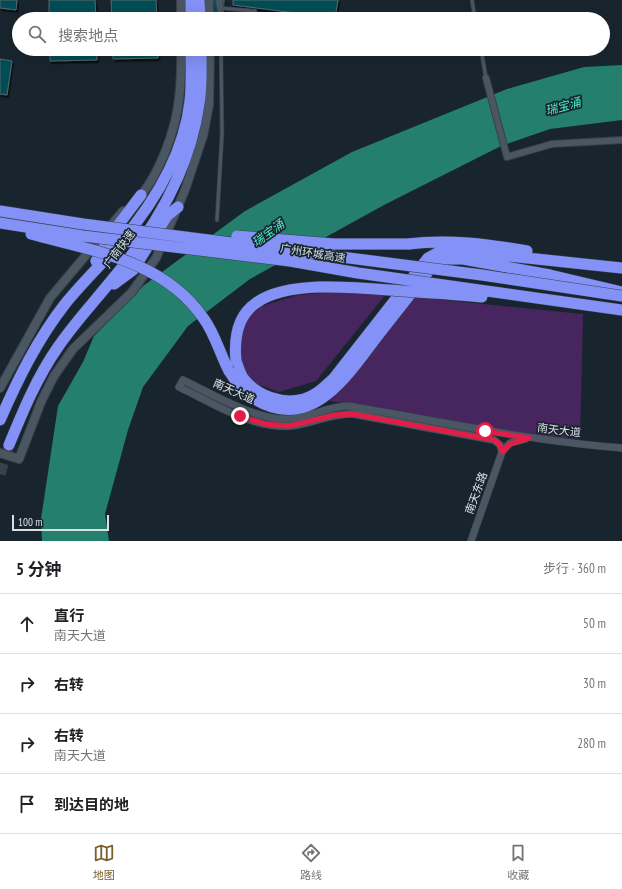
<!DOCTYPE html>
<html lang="zh">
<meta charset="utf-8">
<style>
body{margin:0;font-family:"PT Sans Narrow","Noto Sans SC",sans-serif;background:#f6f6f6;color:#202124}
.scale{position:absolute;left:12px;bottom:10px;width:97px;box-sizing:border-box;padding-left:4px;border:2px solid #d8e0e6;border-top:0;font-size:11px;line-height:14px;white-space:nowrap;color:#d8e0e6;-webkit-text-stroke:3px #19252e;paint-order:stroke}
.stop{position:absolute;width:12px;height:12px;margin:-9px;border:3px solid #e11d48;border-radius:50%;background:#fff}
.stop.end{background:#e11d48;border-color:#fff;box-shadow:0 1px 4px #0008}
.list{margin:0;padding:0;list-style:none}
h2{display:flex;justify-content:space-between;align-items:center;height:52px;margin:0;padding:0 16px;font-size:17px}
h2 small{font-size:13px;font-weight:400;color:#757577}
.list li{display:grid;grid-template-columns:26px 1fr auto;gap:12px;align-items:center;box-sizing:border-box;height:60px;padding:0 16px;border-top:1px solid #e0e0e0}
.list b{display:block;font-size:15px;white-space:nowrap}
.list p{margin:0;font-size:13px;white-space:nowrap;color:#757577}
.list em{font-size:13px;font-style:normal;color:#757577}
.icon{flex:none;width:22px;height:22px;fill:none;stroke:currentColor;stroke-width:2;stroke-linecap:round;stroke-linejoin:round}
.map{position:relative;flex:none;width:622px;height:541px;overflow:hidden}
.search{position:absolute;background:#fff;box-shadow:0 4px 16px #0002;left:12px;right:12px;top:12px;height:44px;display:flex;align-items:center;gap:10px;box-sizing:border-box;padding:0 14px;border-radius:22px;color:#757577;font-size:15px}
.sheet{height:292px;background:#fff}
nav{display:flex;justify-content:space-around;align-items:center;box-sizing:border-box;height:56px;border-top:1px solid #e0e0e0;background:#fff;font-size:11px;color:#757577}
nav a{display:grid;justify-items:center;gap:2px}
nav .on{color:#7c5e2e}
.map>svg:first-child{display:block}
.green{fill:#47255e}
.water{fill:#247f6c}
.building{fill:#004d56;stroke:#56696d;filter:url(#shadow)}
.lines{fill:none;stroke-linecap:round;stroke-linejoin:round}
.motorway-tunnel{stroke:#36414a;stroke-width:11;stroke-dasharray:11 5.5;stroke-linecap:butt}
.service-casing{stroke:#374048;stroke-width:4.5}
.minor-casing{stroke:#374048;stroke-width:8}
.tertiary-casing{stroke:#374048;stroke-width:8}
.secondary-casing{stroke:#374048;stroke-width:10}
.motorway-casing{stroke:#374048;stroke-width:12}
.service{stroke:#4a5762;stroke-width:3}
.minor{stroke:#4a5762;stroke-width:6}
.tertiary{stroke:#4a5762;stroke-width:7}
.secondary{stroke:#4a5762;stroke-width:8}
.motorway{stroke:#8491f6;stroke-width:11}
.motorway-bridge-casing{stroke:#374048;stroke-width:12;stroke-linecap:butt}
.motorway-bridge{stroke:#8491f6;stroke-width:11}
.route{stroke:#e11d48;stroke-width:5}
.labels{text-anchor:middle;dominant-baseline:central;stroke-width:3.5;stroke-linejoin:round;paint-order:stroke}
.street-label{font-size:11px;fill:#d8e0e6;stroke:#19252e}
.water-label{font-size:12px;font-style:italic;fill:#47ebc8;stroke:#19252e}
</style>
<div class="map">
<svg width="622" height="541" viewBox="0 0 622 541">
<defs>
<filter id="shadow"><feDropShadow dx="1.5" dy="2.5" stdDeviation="0" flood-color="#0009"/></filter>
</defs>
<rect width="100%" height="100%" fill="#19252e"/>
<path class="green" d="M336 292 386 294 316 381 279 392 251 382 242 367 237 345 243 324 259 307 298 295Z
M414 297 583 314 580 439 553 438 330 401Z"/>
<path class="water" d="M622 65V120L550 129 501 146 384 205 250 279 188 326 143 387 128 430 105 514 109 541H42L41 519 58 406 83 362 94 336 143 286 245 211 352 152 507 89 584 67Z"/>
<path class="building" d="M0 0H17L16 10 0 8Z
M49 0H95L96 19H49Z
M111 0H156L157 19H112Z
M206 0H224L223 19H206Z
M233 0H338L335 18 233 5Z
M50 49H97V60L50 61Z
M113 49H158V58L113 59Z
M0 59 12 61 7 95 0 94Z"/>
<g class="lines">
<path class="motorway-tunnel" d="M0 474 9 445"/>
<g class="service-casing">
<path id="service" d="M472 0 475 19
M220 15 256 18 255 11 220 8V19
M481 49 486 78
M217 220 222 134 221 49"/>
</g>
<g class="minor-casing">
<path id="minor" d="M219 0 220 8
M486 78 507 157 552 144 622 140"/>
</g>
<g class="tertiary-casing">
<path id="tertiary" d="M502 452 500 445 494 440 353 414C331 413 312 424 290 426 252 429 213 403 179 387L183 380C212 394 257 421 289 419 310 418 327 406 348 406 439 421 529 441 622 448
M471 541 502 452 510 443 525 439"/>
</g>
<g class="secondary-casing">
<path id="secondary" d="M181 0V19
M209 0V19
M138 198C147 190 153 178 158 168 178 127 182 94 181 49
M0 388 50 298 123 211
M0 453 19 459 41 402 54 376 73 349 132 292 156 258 185 190 203 136 209 105 210 49"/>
</g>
<g class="motorway-casing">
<path id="motorway" d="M191 0V19
M199 0 200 19
M408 244C448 239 487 244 527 251
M96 261 113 232 141 195
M114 284 133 270 167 216 178 207
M236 361C238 366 240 373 243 378 257 396 282 405 304 399 316 396 325 386 334 378L428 258 437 253 451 250 622 268
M229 371C239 388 252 401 272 407 321 422 354 366 379 334 397 311 416 287 434 264L447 259H463L550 275 621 292
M0 420C18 379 37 340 65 304 82 283 102 264 120 243 154 203 184 154 190 101 192 84 191 66 191 49
M9 445C23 411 37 377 58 347 75 322 96 300 115 276 156 227 190 168 199 104 202 86 201 67 201 49"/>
</g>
<use href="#service" class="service"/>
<use href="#minor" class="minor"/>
<use href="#tertiary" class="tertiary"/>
<use href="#secondary" class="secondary"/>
<use href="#motorway" class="motorway"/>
<g class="motorway-bridge-casing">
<path id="motorway-bridge" d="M0 211 83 224 482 275 622 296
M0 223 83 236 290 261 358 273 622 310
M31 234C94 251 165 261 204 319 215 334 220 354 229 371
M237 236 334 244H408
M236 361C234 340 237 316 256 303 289 279 362 288 402 291 429 293 455 294 482 297"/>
</g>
<use href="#motorway-bridge" class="motorway-bridge"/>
</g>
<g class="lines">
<path class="route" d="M240 416 265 424 289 426 335 415 353 414 494 440 500 445 502 452 510 444 529 438 485 431"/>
</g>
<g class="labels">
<g class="street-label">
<text transform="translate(119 249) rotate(-53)">广南快速</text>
<text transform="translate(313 253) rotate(9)">广州环城高速</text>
<text transform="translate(234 391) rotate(24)">南天大道</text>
<text transform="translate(559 430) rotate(7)">南天大道</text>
<text transform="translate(476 493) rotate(-70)">南天东路</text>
</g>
<g class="water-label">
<text transform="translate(563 106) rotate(-15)">瑞宝涌</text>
<text transform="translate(268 233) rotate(-36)">瑞宝涌</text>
</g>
</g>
</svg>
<div class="scale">100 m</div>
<div class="stop" style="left:485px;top:431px"></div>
<div class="stop end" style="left:240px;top:416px"></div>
<div class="search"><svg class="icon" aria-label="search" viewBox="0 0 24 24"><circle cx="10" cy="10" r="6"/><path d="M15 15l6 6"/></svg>搜索地点</div>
</div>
<section class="sheet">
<h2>5 分钟<small>步行 · 360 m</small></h2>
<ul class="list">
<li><svg class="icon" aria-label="ahead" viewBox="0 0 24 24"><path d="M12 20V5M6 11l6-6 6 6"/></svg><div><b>直行</b><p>南天大道</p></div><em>50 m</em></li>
<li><svg class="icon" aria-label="right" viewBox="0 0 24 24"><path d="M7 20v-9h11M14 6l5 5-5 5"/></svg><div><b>右转</b></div><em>30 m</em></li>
<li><svg class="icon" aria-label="right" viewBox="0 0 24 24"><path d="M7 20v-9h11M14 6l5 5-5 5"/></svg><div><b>右转</b><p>南天大道</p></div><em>280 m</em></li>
<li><svg class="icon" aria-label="arrive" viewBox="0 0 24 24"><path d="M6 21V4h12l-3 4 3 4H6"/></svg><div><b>到达目的地</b></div></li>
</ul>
</section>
<nav>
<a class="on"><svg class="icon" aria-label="map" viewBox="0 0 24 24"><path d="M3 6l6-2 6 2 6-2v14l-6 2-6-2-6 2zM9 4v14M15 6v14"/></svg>地图</a>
<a><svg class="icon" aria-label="directions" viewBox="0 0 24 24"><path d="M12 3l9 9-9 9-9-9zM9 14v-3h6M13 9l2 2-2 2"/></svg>路线</a>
<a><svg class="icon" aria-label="saved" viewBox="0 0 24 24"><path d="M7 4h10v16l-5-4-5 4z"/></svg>收藏</a>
</nav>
